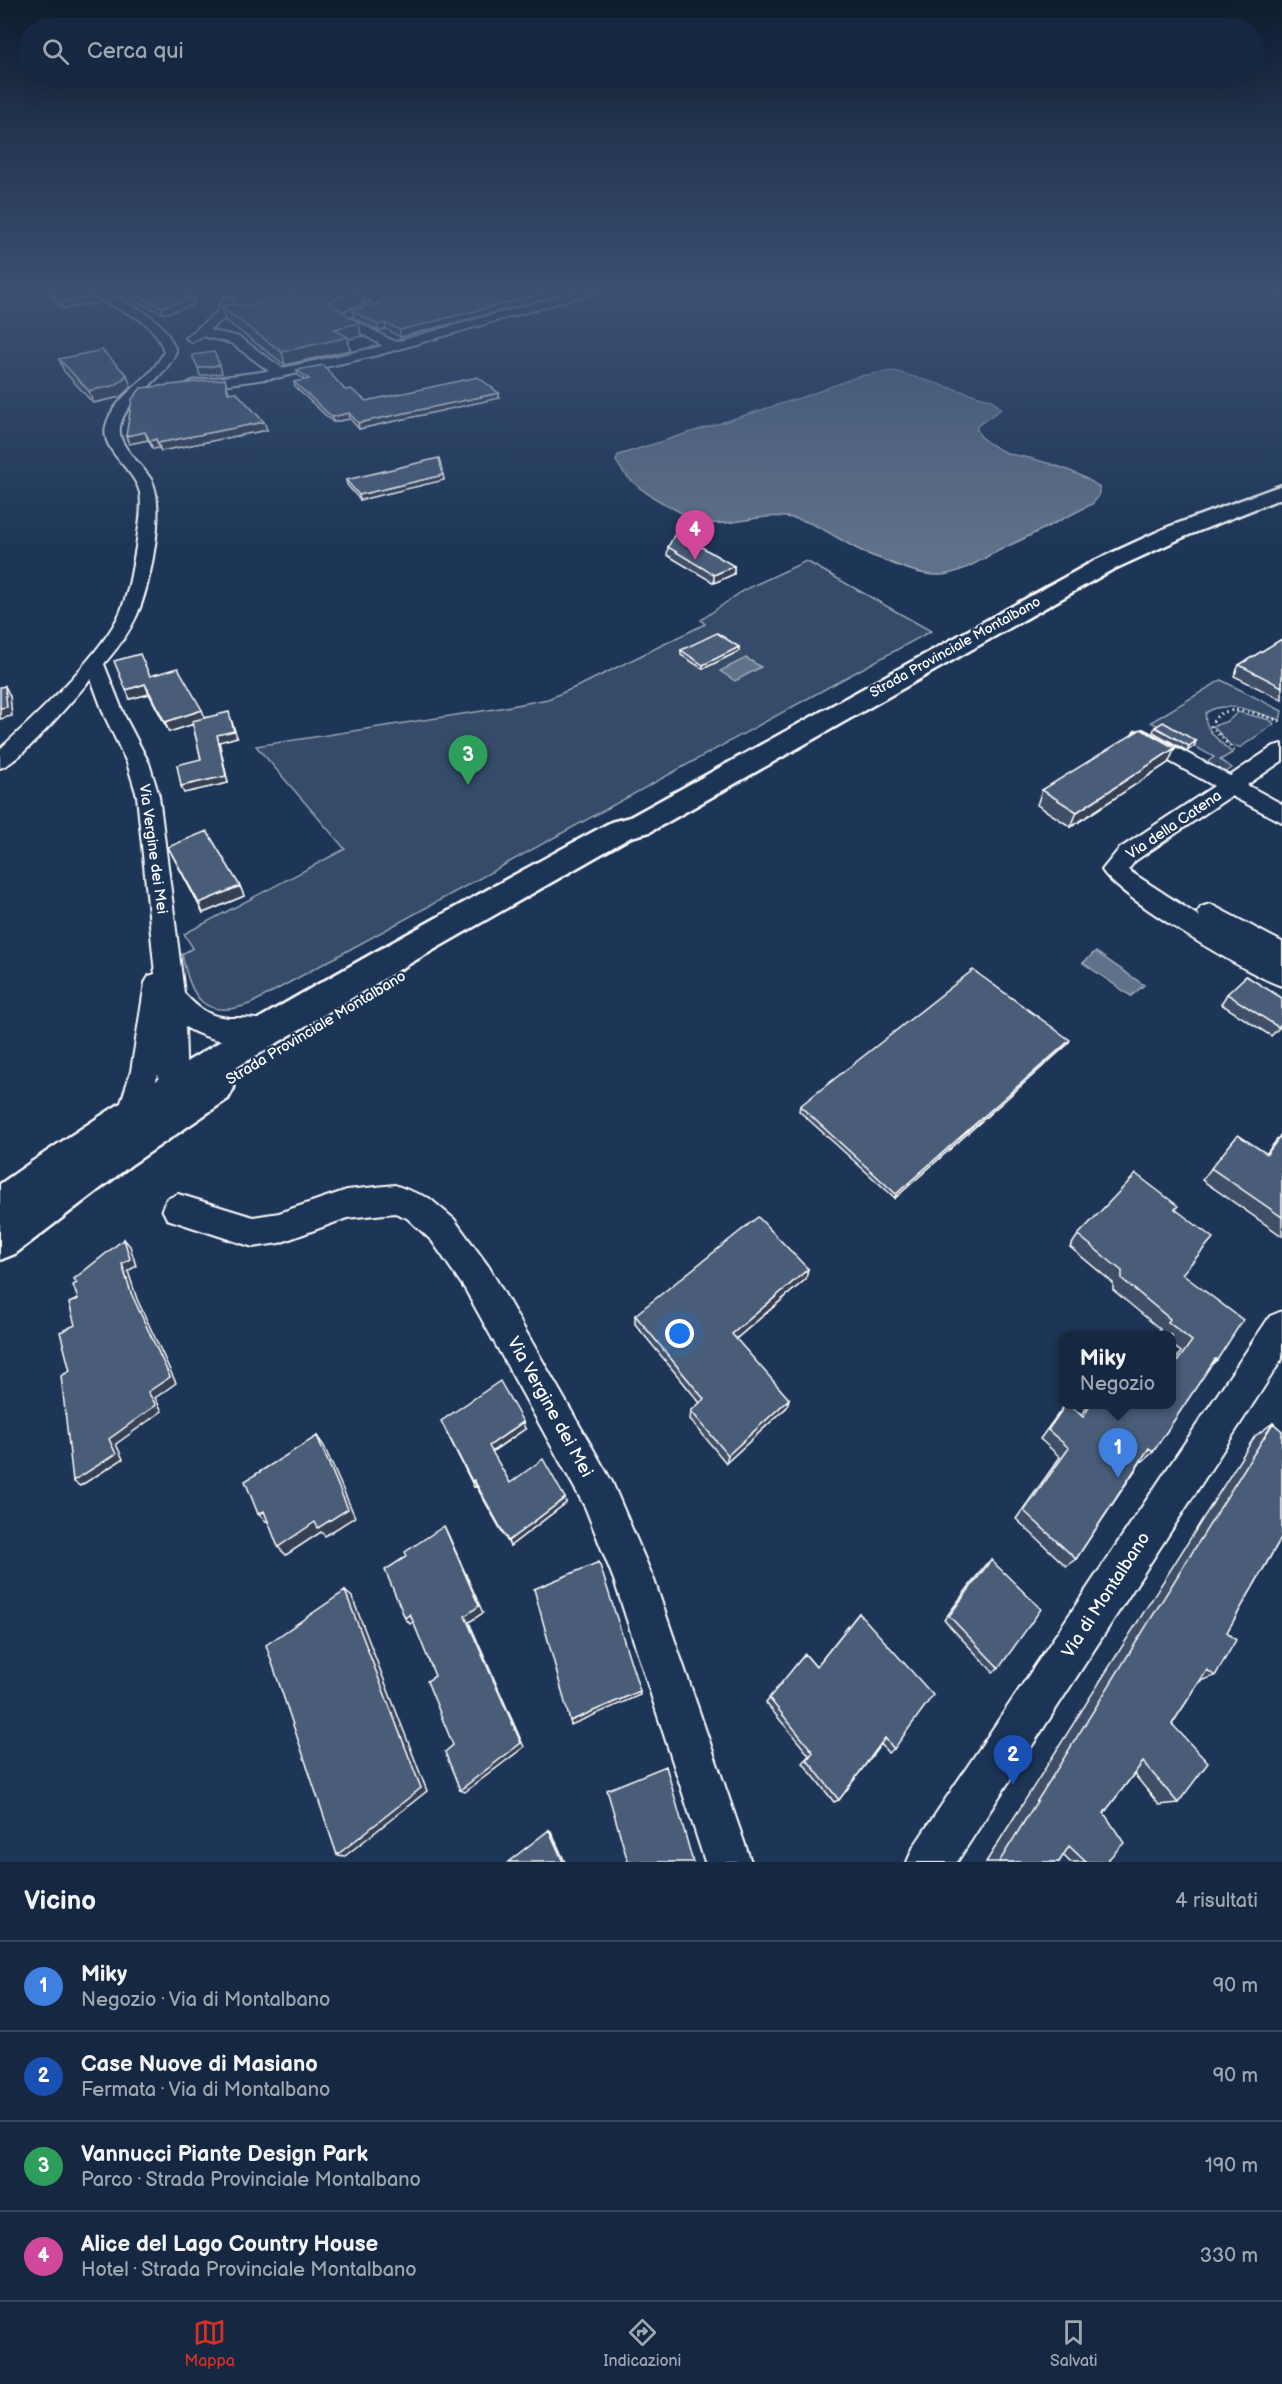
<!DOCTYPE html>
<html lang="it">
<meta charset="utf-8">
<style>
body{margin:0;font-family:"Balsamiq Sans",sans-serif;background:#23344c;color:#f1f3f6}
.you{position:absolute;left:680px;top:1334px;width:21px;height:21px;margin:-15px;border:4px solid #fff;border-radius:50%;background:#1a73e8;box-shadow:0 0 0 9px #1a73e833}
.badge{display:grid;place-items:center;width:39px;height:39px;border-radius:50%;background:#d93025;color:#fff;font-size:20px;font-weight:700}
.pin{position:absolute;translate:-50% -50px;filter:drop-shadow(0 2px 3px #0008)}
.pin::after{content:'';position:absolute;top:32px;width:21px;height:18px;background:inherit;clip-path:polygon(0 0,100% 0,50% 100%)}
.popup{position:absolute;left:1059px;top:1331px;width:117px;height:78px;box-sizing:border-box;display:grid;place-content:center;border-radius:12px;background:#162841;filter:drop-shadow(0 2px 4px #0005);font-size:20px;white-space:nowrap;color:#9ea6b1}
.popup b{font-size:22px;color:#f1f3f6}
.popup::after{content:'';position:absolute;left:50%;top:100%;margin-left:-12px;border:12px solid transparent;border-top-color:#162841}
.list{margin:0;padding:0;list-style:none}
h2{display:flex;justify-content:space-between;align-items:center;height:78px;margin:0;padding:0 24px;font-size:26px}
h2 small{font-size:20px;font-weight:400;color:#9ea6b1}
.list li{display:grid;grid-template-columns:39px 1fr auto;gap:18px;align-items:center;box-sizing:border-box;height:90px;padding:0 24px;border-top:2px solid #35445a}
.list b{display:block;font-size:22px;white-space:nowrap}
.list p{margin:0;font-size:20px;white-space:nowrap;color:#9ea6b1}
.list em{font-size:20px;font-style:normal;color:#9ea6b1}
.icon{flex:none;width:33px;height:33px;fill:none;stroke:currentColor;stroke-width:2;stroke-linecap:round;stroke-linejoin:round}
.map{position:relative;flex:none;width:1282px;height:1862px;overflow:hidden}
.search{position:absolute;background:#162841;box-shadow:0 6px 24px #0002;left:18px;right:18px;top:18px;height:66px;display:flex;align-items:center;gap:15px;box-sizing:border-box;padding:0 21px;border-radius:33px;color:#9ea6b1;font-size:22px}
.sheet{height:438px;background:#162841}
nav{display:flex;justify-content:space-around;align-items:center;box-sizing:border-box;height:84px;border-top:2px solid #35445a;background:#162841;font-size:16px;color:#9ea6b1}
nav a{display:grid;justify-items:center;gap:3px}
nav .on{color:#d93025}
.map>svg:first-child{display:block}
.green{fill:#364b69;stroke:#9aa5b4;stroke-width:1.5}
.water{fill:#617289;stroke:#a0aab8;stroke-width:1.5}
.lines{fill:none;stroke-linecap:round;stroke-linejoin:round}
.minor-casing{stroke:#fff;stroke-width:4}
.secondary-casing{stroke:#fff;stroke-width:5}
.path{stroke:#fff;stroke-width:3;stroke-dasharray:1.5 4;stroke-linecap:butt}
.minor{fill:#1d3557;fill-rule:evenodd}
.secondary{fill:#1d3557;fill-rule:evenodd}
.wall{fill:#405068;stroke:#fff;stroke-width:1.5}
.shaded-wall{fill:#344155;stroke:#fff;stroke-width:1.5}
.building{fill:#4a5d79;stroke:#fff;stroke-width:1.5}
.labels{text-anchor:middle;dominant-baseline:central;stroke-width:4.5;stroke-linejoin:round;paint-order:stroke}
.far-street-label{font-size:14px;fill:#fff;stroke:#1d3557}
.street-label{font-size:15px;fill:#fff;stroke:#1d3557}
.near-street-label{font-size:18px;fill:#fff;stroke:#1d3557}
</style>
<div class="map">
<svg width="1282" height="1862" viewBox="0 0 1282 1862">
<rect width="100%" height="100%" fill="#1d3557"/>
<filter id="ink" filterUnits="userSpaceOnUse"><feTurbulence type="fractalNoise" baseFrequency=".0167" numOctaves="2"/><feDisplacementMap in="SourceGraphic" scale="12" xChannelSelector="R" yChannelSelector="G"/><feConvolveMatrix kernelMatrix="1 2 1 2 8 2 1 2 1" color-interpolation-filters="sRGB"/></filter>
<g filter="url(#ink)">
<path class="green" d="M806 561 931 631 252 1003C204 1022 190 997 182 954L193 948 184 934 345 849 256 746 495 709 548 699 585 683 705 624 701 620 744 590Z
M1221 680 1282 711 1280 720C1259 714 1226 698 1206 713 1202 729 1221 742 1232 753L1220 760 1232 768 1223 774 1205 764 1214 757 1151 722Z
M1238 712 1270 720 1274 724 1241 747 1231 746 1213 726 1228 721Z"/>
<path class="water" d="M894 371 992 400 1001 409 977 426C976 438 992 445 1002 451 1010 455 1021 456 1029 458 1053 464 1080 472 1099 487V496L1092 504C1061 520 1030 536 998 551 980 560 960 574 940 575 918 576 890 562 870 555 842 544 823 524 793 518 761 511 728 530 698 521 670 507 631 490 616 461L618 455 809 395 859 376Z
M746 658 761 667 735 681 720 671Z
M1095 952H1096L1144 985 1131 996 1083 963Z"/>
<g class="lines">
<g class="minor-casing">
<path id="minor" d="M89 290C103 290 111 296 124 301 149 313 166 324 176 351 165 381 125 398 120 427 117 447 143 464 152 481 166 509 150 587 137 615 129 633 117 649 104 664L125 717 149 763 159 796 184 993C218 1032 235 1010 275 1023L279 1031 275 1039C248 1048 210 1042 185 1027L187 1087 177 1113 167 1117 157 1113 152 1104 159 1087 158 1074 143 1121 133 1125 123 1121 118 1112 131 1071 145 983 149 976 155 974 137 796 127 763 105 717 91 679C73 699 22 762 0 768V749C35 717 101 655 120 613 129 592 132 569 136 547 138 530 143 510 140 493 135 469 100 451 106 426 114 394 152 381 164 351 149 309 116 316 89 290Z
M356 290H370L389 304 348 317 395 342 582 290H602L378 355 281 377 192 389 185 385 192 381 269 371 231 343 202 336 192 342 186 338 217 312 224 298 228 296 234 300 226 317 209 330 239 337 282 368 383 346 332 316 373 303Z
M1264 290H1282V297L1265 292Z
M1143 730 1230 776 1274 746 1282 744V761L1247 785 1282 804V822L1231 796 1135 861 1128 870 1200 917 1197 913 1201 907 1210 904 1282 942V986C1250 976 1118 897 1102 870L1119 849 1214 786 1135 742 1132 737 1135 732Z
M395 1185 429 1198 454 1219 489 1267 612 1482 654 1580 751 1862H705L614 1580 585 1507 465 1289 432 1241 407 1218 395 1213 347 1218 279 1243 253 1247 167 1219 162 1209 167 1199 178 1194 253 1217 279 1213 347 1190Z
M1282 1311V1359L957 1862H907L914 1846 1270 1316Z"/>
</g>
<g class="secondary-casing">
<path id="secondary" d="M1282 485V498L1184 537 1110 571 650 832 631 837 395 972 224 1075 228 1077 234 1088 228 1099 131 1165 15 1254 0 1260V1184C194 1047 403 936 611 822L630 817 1094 561 1168 527Z"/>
</g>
<path class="path" d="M1234 751 1211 726C1220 698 1262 715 1282 722"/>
<use href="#minor" class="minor"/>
<use href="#secondary" class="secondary"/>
</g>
<path class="wall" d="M44 290H93L101 302 63 309Z
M98 290H179L194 305 164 314 127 297 122 298Z
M406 290H580L400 337 386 329 379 331 354 318 353 311 388 300 387 295Z
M364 304 341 311 361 336 348 339 350 350 285 365 225 320 222 308Z
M59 359 131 387 120 397 93 403 64 371Z
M297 370 345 390 366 401 499 393V398L359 429 350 419 333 422 295 387 294 382 305 380 298 375Z
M225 379 229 393 267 430 161 451 159 448 153 449 148 440 129 444 126 436Z
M443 475 444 480 360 500 347 485 346 480Z
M668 547 734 566V574L714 583 667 555Z
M1282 639V700L1234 676 1239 665Z
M681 650 739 651 703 669 681 655Z
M150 676 205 718 237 737 219 742 228 783 184 793 181 786 201 759 193 724 169 732 149 694 130 699Z
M1155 727 1196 741 1194 746 1187 751 1153 732Z
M1175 748 1168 763 1071 827 1037 805 1042 790Z
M168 847 240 886 244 896 203 913Z
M1227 994 1282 998V1025L1271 1036 1221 1004Z
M1068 1044 895 1198 799 1111 800 1106Z
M1282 1133V1236L1202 1180 1238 1135 1266 1154Z
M1175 1209 1182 1274 1217 1360 1210 1366 1153 1452 1143 1461 1142 1460 1076 1559 1066 1566 1016 1519 1060 1457 1040 1439 1059 1413 1066 1404 1081 1415 1089 1404H1172V1365L1181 1352 1172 1345V1335H1160L1157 1333 1160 1329 1113 1290V1283L1070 1247 1078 1235Z
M806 1279 736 1339 787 1407 726 1463 690 1419 691 1411 700 1403 635 1324V1315Z
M1273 1423 1282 1431V1541L1280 1540 1227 1632 1215 1676 1200 1681 1172 1724 1178 1803 1159 1805 1134 1774 1104 1813 1106 1862H1070L1063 1855 1059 1862H986L1255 1436Z
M444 1427 525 1429 492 1452 510 1483 566 1503 510 1546 476 1486 474 1487Z
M991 1560 999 1668 993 1672 944 1620 985 1565Z
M859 1613 894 1749 888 1753 881 1744 839 1800 834 1802 803 1763 809 1755 766 1703 805 1654 816 1667Z"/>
<path class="shaded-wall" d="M125 290 127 297 122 298 119 291Z
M557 290H580L400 337V330Z
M361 291 364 304 330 315 328 302Z
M98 295 101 302 63 309 60 302Z
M192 298 194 305 164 314 161 307Z
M359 323 361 336 348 339 350 350 285 365 282 352 334 329Z
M385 323 386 329 379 331 378 325Z
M220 365 222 373 200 376 198 368Z
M127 375 131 387 120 397 93 403 89 391Z
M499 393V398L359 429 358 423Z
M349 413 350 419 333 422 332 417Z
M264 422 267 430 161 451 158 443Z
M145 432 148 440 129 444 126 436Z
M156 439 159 448 153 449 150 441Z
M443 475 444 480 360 500 359 495Z
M734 566V574L714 583V575Z
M739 647V651L703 669V665Z
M145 684 149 694 130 699 126 690Z
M5 686 10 696 12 716 0 719V708Z
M202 710 206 720 169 732 165 722Z
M231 719 237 737 219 742 228 783 184 793 181 786 226 776 217 735Z
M1196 741 1194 746 1187 751 1189 746Z
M1175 748 1168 763 1071 827 1077 812Z
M240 886 244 896 203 913 199 903Z
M1070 1040 1068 1044 895 1198 896 1194Z
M124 1239 130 1246 136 1266 128 1271 137 1299 176 1383 155 1398 162 1411 116 1444 123 1459 80 1486 73 1481 148 1392 131 1293 122 1264Z
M808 1269 806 1279 731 1343 732 1334Z
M789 1399 787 1407 726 1463 728 1455Z
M523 1422 525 1429 491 1452 489 1446Z
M317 1436 324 1446 355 1517 325 1536 321 1532 286 1555 278 1547Z
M474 1480 476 1486 474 1487 472 1481Z
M565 1498 566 1503 510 1546 508 1541Z
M264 1511 272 1519 267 1522 258 1514Z
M444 1526 448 1534 483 1613 469 1622 524 1747 465 1792 460 1790 465 1616Z
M345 1591 352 1597 427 1791 345 1856 337 1855Z
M410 1614 416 1620 410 1624 405 1618Z
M640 1691V1695L571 1725 570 1721Z
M549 1830 551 1831 565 1862H563Z"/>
<path class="building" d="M48 290H93L98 295 60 302Z
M126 290H179L192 298 161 307Z
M312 290H360L361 291 328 302 359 323 334 329 348 337 282 352 222 308 225 305H250Z
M406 290H557L400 330 385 323 378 325 353 311 389 300 390 298 387 295Z
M102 350 127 375 116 385 89 391 59 359Z
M214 352 220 365 198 368 192 355Z
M323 365 345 390 351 389 366 401 478 377 499 393 358 423 349 413 332 417 294 382 309 379 297 370Z
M225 379 228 393 236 392 264 422 158 443 156 439 150 441 145 432 126 436 132 399 141 388Z
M439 458 443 475 359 495 346 480Z
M676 532 734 566 714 575 668 547Z
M717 633 739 647 703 665 681 650Z
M1282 639V687L1239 665Z
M140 654 150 676 178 668 202 710 165 722 145 684 126 690 114 661Z
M5 686 7 707 0 708V687Z
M229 712 234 731 217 735 226 776 181 786 177 765 201 759 192 721Z
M1163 722 1196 741 1189 746 1155 727Z
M1141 729 1175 748 1077 812 1042 790Z
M207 831 240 886 199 903 168 847Z
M973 970 1070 1040 896 1194 800 1106Z
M1246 976 1282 998V1023L1278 1027 1227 994Z
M1282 1134V1217L1211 1168 1238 1135 1267 1154Z
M1136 1174 1178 1206 1175 1209 1213 1238 1182 1274 1243 1320 1217 1360 1215 1359 1153 1452 1149 1448 1076 1559 1024 1511 1069 1448 1048 1430 1066 1404H1069L1083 1417 1091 1404H1172V1369L1192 1341 1168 1322 1170 1319 1122 1279V1271L1078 1235Z
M758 1217 808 1269 732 1334 789 1399 728 1455 691 1411 704 1399 635 1315Z
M124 1239 130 1259 122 1264 131 1293 170 1377 148 1392 156 1405 109 1439 116 1454 73 1481 61 1376 70 1371 60 1332 75 1325 69 1303 78 1299 73 1285 77 1283 74 1279Z
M500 1381 523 1422 489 1446 510 1483 543 1459 565 1498 508 1541 474 1480 472 1481 441 1421Z
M1273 1423 1282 1431V1536L1227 1632 1236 1640 1215 1676 1207 1670 1172 1724 1208 1763 1178 1803 1143 1762 1104 1813 1124 1843 1106 1862H1086L1069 1846 1059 1862H999Z
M317 1436 348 1509 318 1528 315 1522 278 1547 264 1511 258 1514 245 1481Z
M444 1526 479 1606 465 1616 521 1743 460 1790 445 1752 453 1745 427 1681 435 1676 410 1614 405 1618 385 1570 407 1556 405 1552Z
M991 1560 1041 1609 999 1668 949 1616Z
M599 1562 640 1691 570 1721 534 1589Z
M345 1591 421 1788 337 1855 266 1645Z
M859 1613 933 1695 894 1749 885 1738 839 1800 807 1760 813 1752 769 1698 805 1654 816 1667Z
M666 1766 693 1862H628L607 1790Z
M549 1830 563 1862H508Z"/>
</g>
<linearGradient id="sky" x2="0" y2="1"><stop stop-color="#101d30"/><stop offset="0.53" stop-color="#3a5174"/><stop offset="1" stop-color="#3a5174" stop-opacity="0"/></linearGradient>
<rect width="1282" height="551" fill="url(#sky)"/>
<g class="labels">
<g class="far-street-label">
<text transform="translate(955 647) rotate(-29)">Strada Provinciale Montalbano</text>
</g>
<g class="street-label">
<text transform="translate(1174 825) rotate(-34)">Via della Catena</text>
<text transform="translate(153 849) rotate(82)">Via Vergine dei Mei</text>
<text transform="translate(316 1028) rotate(-31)">Strada Provinciale Montalbano</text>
</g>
<g class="near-street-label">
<text transform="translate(550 1407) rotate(61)">Via Vergine dei Mei</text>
<text transform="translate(1106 1595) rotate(-57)">Via di Montalbano</text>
</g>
</g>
</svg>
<div class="you"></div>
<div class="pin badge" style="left:1118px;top:1478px;background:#3f7fe0">1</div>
<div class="popup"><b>Miky</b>Negozio</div>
<div class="pin badge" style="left:1013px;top:1785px;background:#1a4fb4">2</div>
<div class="pin badge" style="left:468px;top:785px;background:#2e9e5b">3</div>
<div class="pin badge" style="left:695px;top:560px;background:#d1479c">4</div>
<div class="search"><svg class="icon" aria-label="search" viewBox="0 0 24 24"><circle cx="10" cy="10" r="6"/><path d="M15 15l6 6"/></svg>Cerca qui</div>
</div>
<section class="sheet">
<h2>Vicino<small>4 risultati</small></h2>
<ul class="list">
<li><span class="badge" style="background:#3f7fe0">1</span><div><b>Miky</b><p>Negozio · Via di Montalbano</p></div><em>90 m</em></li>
<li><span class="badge" style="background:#1a4fb4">2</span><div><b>Case Nuove di Masiano</b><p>Fermata · Via di Montalbano</p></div><em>90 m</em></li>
<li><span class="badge" style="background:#2e9e5b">3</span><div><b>Vannucci Piante Design Park</b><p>Parco · Strada Provinciale Montalbano</p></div><em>190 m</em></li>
<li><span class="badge" style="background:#d1479c">4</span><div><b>Alice del Lago Country House</b><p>Hotel · Strada Provinciale Montalbano</p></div><em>330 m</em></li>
</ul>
</section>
<nav>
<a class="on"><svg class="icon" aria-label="map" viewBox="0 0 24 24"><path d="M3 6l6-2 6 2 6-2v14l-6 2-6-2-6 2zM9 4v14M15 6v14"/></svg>Mappa</a>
<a><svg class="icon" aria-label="directions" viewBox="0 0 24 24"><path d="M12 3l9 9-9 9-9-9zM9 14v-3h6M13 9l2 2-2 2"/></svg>Indicazioni</a>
<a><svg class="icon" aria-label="saved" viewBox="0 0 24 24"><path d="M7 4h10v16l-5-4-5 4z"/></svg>Salvati</a>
</nav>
